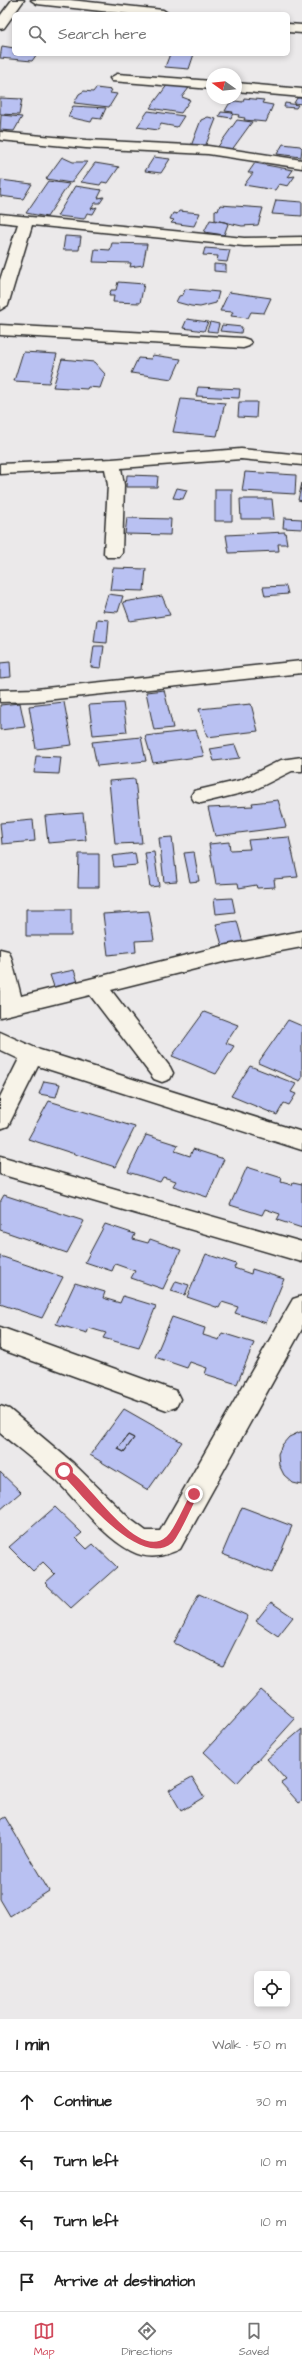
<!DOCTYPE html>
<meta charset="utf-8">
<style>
body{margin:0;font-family:"Architects Daughter",sans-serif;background:#f6f6f6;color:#222}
.controls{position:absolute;right:12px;bottom:12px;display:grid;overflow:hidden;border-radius:6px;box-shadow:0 2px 6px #0003}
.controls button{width:36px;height:36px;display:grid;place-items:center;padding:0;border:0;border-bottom:1px solid #e0e0e0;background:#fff;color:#222;font:20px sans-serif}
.compass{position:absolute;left:206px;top:68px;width:36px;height:36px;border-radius:50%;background:#fff;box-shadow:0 2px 6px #0003;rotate:285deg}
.stop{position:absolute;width:12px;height:12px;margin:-9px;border:3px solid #d1495b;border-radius:50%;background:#fff}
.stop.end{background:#d1495b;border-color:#fff;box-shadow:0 1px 4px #0008}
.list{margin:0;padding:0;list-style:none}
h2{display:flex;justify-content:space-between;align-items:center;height:52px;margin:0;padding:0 16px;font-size:17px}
h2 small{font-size:13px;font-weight:400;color:#767676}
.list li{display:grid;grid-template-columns:26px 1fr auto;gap:12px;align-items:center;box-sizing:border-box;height:60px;padding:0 16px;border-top:1px solid #e0e0e0}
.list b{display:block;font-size:15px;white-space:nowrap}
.list em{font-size:13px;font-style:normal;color:#767676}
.icon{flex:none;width:22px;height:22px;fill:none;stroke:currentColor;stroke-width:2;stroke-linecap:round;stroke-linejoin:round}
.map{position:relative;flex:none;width:302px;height:2019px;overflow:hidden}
.search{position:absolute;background:#fff;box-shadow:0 2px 6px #0003;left:12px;right:12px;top:12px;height:44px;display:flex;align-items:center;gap:10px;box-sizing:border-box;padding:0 14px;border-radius:6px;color:#767676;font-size:15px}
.sheet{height:292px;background:#fff}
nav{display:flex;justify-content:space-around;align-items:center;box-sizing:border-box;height:56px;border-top:1px solid #e0e0e0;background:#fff;font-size:11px;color:#767676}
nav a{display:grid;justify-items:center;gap:2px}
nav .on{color:#d1495b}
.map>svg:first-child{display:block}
.building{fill:#b9c1f2;stroke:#2b2b2b;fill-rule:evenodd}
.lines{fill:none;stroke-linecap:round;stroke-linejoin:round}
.street-casing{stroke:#2b2b2b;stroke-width:3}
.street{fill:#f7f3e8;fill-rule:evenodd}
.route{fill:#d1495b}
</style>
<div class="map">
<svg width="302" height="2019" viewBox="0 0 302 2019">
<rect width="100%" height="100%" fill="#ebe9ea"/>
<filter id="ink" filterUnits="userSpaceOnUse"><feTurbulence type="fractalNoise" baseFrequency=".025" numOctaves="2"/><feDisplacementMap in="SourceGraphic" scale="8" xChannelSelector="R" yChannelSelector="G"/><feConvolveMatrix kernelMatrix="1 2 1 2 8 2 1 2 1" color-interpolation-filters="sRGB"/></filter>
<g filter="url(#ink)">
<path class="building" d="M2 46 14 48V54H37L32 61 0 58Z
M170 54H194L189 69 165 67Z
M168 84 189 88 182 97 190 100 181 113 150 108Z
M96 88 112 90 110 93 117 94 109 107 74 103 79 94 84 91 93 92Z
M0 98 22 99 19 115 0 114Z
M244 98 264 100 262 103 273 105 266 122 244 120 245 118 238 117 239 115 232 114 233 112 225 111 229 104 235 101 243 102Z
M297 98H302V104L294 103Z
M285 103 298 105 296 108 284 107Z
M73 106 106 108 101 119 93 118 91 122 68 117Z
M148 111 184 116 177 127 161 124 158 130 137 127Z
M221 112 233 113 231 118 219 116Z
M1 115 22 117 14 131 0 130Z
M208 117 216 119 205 147 191 146 201 120Z
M237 120 252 122 231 151 217 148Z
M283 144 300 146 302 148 301 157 277 154Z
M62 157 73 162H87L71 183 46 179Z
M154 157 170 159 161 173 145 171Z
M95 163 119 167 108 183 102 182 100 185 81 182Z
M255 163 293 170 288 177 295 176 288 186 279 184 275 190 244 185 253 173H248Z
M1 180 32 184 23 199 0 196Z
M48 181 69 184 47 217 26 213Z
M75 186 102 190 98 198 104 197 100 203H95L91 209 97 207 93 214 87 213 84 219 57 216Z
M276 200 302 202V216L272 214Z
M220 205 263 208 258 225 242 226 215 220V210L218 211Z
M179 211 200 213 194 226 171 223 174 220 170 219 173 213 177 214Z
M210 220 225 222 228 224 224 235 204 232Z
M65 236 81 237 79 250H63Z
M112 243 147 244 143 265 130 267 131 263 93 262 95 249 110 250Z
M205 248 230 250 227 262 217 261 218 256 203 255Z
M214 264 226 265V272L214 271Z
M118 282 144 284 140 303 113 302 114 296H109L111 290H116Z
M185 289 219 292 216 303 200 307 191 306 176 302 179 296 183 295Z
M229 292 271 298 264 313 251 312 248 318 231 316 233 312 220 311Z
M187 319 208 322 204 331 183 328Z
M210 322 219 324 217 332 207 331Z
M222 325 242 327 241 333 220 331Z
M23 352 57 354 49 383 14 381Z
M152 355 181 359 172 379 131 373 138 358 151 359Z
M62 359 94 362 105 374 100 388 88 387 87 389 53 387Z
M198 387 240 389 239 398 196 396Z
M181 399 225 403 217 436 173 432Z
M239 402H257L256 418 238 417Z
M245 472 296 475 295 494 242 491Z
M127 475 158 476 157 487H126Z
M302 483V501L298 500Z
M177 488 187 490 183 499 173 498Z
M215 489H232V521H215Z
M240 499H272L274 519H241Z
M127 518 171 519 170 535 125 534Z
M284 518 302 519V529L283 528Z
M285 532 287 544H278L279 551 229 553 226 535Z
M113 568 146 569 144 591 110 590Z
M286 586 288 594 265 596 263 587Z
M108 594 123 596 118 612 103 611Z
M162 596 170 615 130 621 123 602Z
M97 619 109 620 107 643 94 642Z
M94 646H104L101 668 91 667Z
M10 662 11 677 0 678V663Z
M164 690 173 728 154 730 146 692Z
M64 702 72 745 36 749 29 706Z
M20 703 25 727 0 730V705Z
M123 703 127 732 93 735 89 705Z
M251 704 258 731 207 737 199 709Z
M196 730 204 756 153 763 145 736Z
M141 737 146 761 97 766 92 742Z
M235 745 240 758 214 761 210 749Z
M36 756 61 757 59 774 34 773Z
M135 779 142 843 115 844 109 781Z
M278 800 286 827 215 836 208 808 253 806 252 803Z
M83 813 86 840 48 843 45 816Z
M33 820 35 841 2 844 0 823Z
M172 837 177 881 164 882 159 838Z
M289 837 298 877 274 879 275 887 257 888 256 885 239 888 238 883 216 884 209 844 229 842 230 850 250 849 248 840Z
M154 852 159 886 150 887 145 853Z
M194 852 199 881 190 882 184 853Z
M135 853 137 865 114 867 112 856Z
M79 854H99V887H78Z
M232 898 235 912 216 914 214 899Z
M26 909H71V936H26Z
M149 911 154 940 135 941 136 952 108 955 103 914Z
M237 921 243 943 222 945 216 924Z
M74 970 78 982 54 987 50 975Z
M204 1012 238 1025 226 1043 234 1046 216 1074 172 1056Z
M288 1020 302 1026V1078L300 1081 258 1063Z
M250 1066 296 1084 291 1092 296 1094 289 1105 284 1103 277 1115 231 1096Z
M44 1081 60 1084 56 1097 39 1094Z
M49 1101 135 1127 115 1167 28 1139Z
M146 1135 178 1145 175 1151 190 1156 193 1149 224 1159 207 1197 173 1186 176 1181 163 1177 160 1182 128 1172Z
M247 1167 282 1178 281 1182 292 1185 293 1182 302 1184V1228L277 1220 280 1214 265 1209 262 1215 230 1205Z
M4 1195 84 1221 67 1253 0 1230V1202Z
M105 1224 135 1234 133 1239 148 1243 150 1239 181 1250 163 1289 131 1278 135 1271 115 1264 112 1271 85 1262Z
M206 1254 236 1264 234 1268 251 1274 252 1269 284 1279 266 1323 235 1313 238 1307 222 1302 219 1308 187 1297Z
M0 1256 63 1277 42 1318 0 1304Z
M176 1281 189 1285 185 1295 171 1291Z
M75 1283 105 1292 103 1298 120 1303 123 1296 156 1306 139 1348 103 1338 106 1333 89 1328 87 1333 56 1324Z
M172 1317 205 1328 203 1335 219 1340 222 1333 254 1343 237 1384 205 1374 207 1368 190 1362 187 1368 155 1357Z
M124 1409 182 1442 148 1490 90 1455ZM128 1435 134 1438 124 1452 118 1449Z
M300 1432H302V1485L293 1483 284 1475 279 1465 278 1454 282 1445 289 1437Z
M128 1435 134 1438 124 1452 118 1449Z
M0 1472 21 1492 0 1510Z
M55 1507 82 1533 76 1538 87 1549 93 1544 117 1567 71 1608 45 1583 55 1574 43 1562 33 1571 9 1547Z
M242 1507 292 1526 272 1573 222 1554Z
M199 1594 248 1616 223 1666 174 1643Z
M271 1602 293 1617 278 1636 256 1621Z
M261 1690 295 1719 237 1783 204 1752Z
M302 1729V1801L299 1803 281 1783 286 1780 267 1759Z
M192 1777 204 1797 181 1811 169 1790Z
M5 1817 49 1891 10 1916 0 1899V1820Z"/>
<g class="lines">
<g class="street-casing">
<path id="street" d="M12 0H24L4 28 0 29V16Z
M31 0H70L163 10 169 14H129L37 4Z
M288 24 302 25V33L288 32Z
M117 74 212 81V89L112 81 110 78Z
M236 83 302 89V97L236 91Z
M0 132 86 140 208 146 302 160V168L208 154 86 148 0 140Z
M0 214 244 238 302 237V245L244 246 32 225 8 305 0 310V280L18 224 0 222Z
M0 325 243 338 249 340 251 343 249 346 243 348 0 335Z
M241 449 302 455V465L241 459 121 468 124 485 122 553 119 557H107L104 553 108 485 105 469 0 474V464L112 459Z
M302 661V673L36 701 0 702V690L36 689Z
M302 757V771H292L254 790 201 803 194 801 191 796 194 791 241 780 281 760Z
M302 931V947L227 961 111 990 170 1067 173 1073 170 1079 162 1082 154 1079 90 995 0 1017V949L8 951 11 957 21 996 227 945Z
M0 1032 40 1050 302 1132V1150L38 1066 8 1126 0 1129V1097L19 1059 0 1050Z
M0 1156 302 1242V1262L0 1174Z
M302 1296V1329L180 1549C163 1557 148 1560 131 1551 101 1535 79 1503 56 1480 38 1463 18 1448 0 1433V1406L9 1409 73 1463 130 1519 146 1531H160L293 1299Z
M0 1327 176 1391 180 1399 176 1407 167 1410 0 1349Z"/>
</g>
<use href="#street" class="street"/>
</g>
</g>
<path class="route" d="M64 1467C87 1476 136 1563 166 1537 173 1532 187 1501 191 1492H197L198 1494C194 1503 178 1538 172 1543 139 1569 82 1495 61 1473V1468Z"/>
</svg>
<div class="controls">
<button><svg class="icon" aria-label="locate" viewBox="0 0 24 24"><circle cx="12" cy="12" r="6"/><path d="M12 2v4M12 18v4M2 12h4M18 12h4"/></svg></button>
</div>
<svg class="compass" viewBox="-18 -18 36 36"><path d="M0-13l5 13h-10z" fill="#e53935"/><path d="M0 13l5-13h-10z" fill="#767676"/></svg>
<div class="stop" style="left:64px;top:1471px"></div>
<div class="stop end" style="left:194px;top:1494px"></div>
<div class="search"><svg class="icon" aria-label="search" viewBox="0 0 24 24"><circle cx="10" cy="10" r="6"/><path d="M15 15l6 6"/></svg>Search here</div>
</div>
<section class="sheet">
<h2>1 min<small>Walk · 50 m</small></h2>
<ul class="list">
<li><svg class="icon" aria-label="ahead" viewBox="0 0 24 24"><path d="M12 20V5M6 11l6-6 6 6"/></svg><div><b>Continue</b></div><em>30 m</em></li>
<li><svg class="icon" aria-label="left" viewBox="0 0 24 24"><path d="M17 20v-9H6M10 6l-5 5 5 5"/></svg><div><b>Turn left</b></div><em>10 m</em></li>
<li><svg class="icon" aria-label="left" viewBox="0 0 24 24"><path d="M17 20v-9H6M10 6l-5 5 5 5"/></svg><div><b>Turn left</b></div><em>10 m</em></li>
<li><svg class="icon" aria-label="arrive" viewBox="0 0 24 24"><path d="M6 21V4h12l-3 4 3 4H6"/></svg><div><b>Arrive at destination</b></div></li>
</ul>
</section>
<nav>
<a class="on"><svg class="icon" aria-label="map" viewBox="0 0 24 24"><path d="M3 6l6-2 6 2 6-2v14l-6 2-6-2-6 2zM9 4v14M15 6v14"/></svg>Map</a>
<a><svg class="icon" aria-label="directions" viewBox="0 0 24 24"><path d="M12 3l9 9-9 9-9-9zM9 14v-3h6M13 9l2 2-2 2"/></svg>Directions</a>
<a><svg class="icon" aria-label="saved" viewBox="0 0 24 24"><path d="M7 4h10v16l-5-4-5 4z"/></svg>Saved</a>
</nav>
